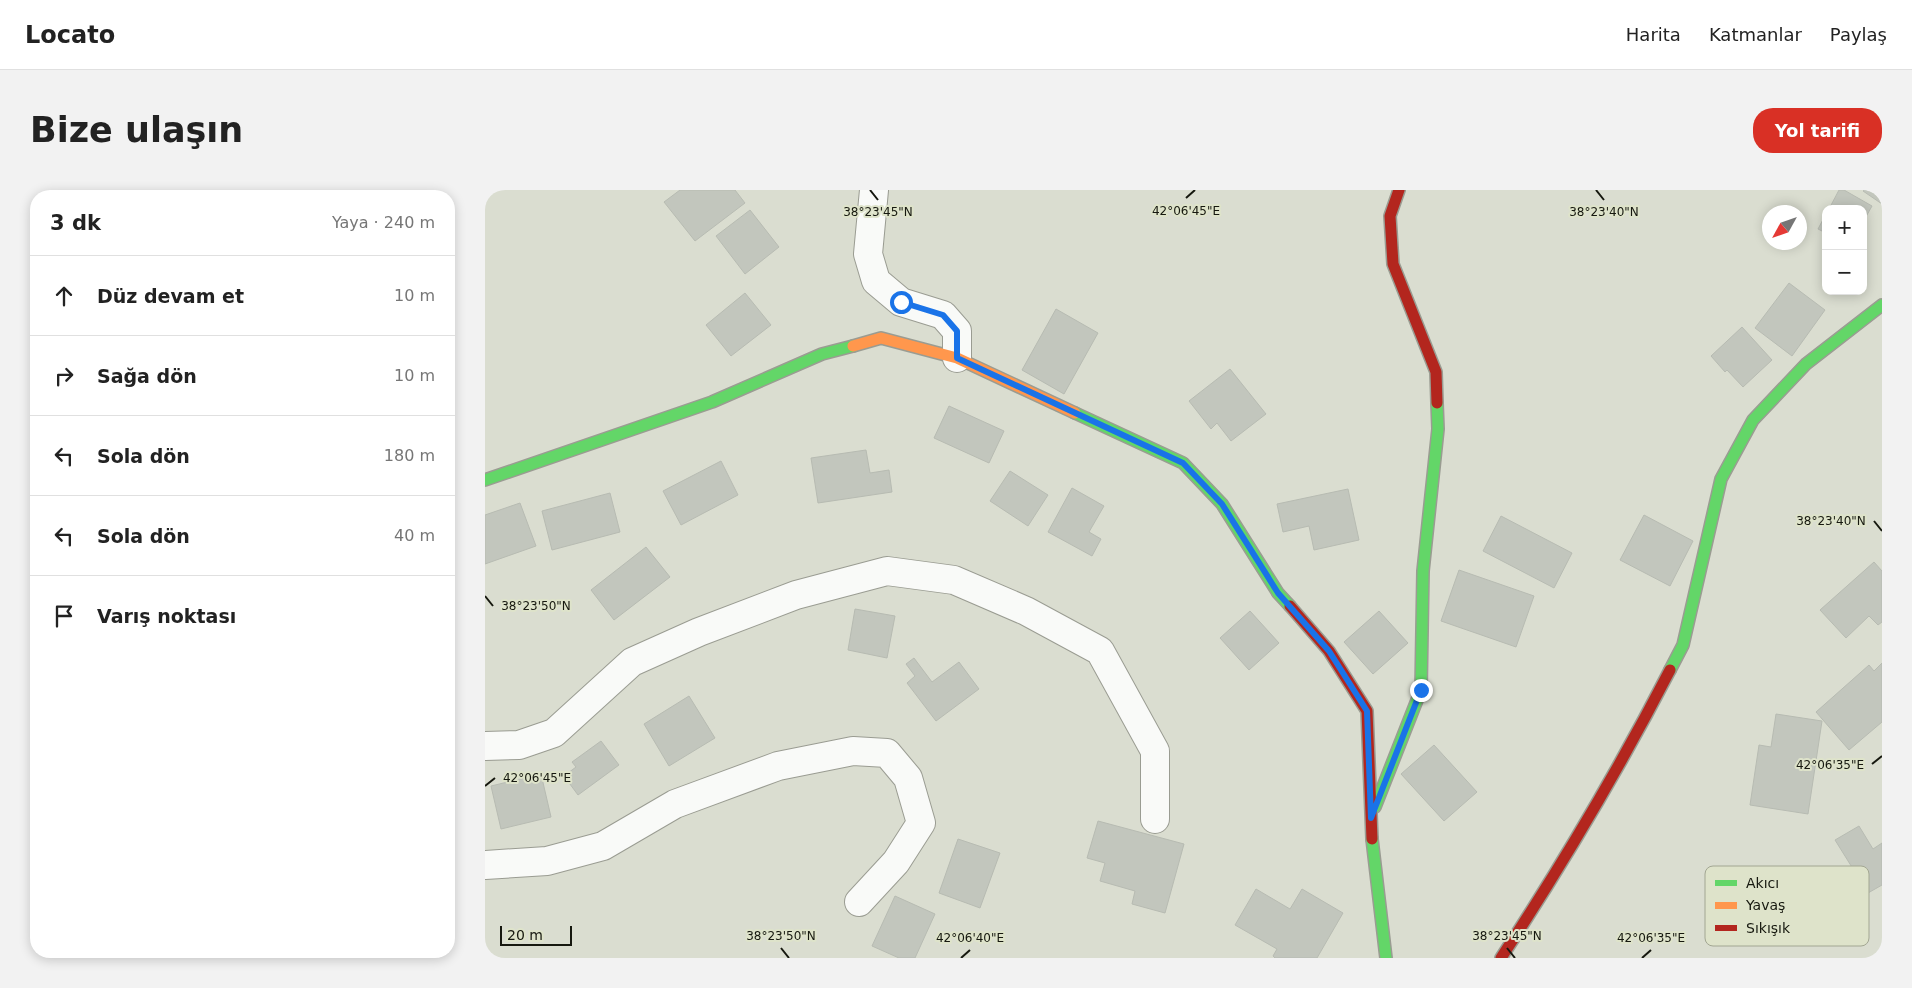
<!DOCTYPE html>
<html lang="tr">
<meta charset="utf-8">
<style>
body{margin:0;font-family:"DejaVu Sans",sans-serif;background:#f2f2f2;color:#222}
.controls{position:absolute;right:15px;top:15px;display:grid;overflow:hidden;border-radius:10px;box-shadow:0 2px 12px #0003}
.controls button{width:45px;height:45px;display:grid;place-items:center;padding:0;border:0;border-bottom:1px solid #e0e0e0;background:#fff;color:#222;font:25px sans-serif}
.compass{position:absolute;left:1277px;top:15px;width:45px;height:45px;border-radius:50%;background:#fff;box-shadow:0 2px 12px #0003;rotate:230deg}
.scale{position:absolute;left:15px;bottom:12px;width:72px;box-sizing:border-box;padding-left:5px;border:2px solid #16180f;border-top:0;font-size:14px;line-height:18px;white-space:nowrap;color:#16180f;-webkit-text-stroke:4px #dee3ca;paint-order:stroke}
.stop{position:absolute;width:15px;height:15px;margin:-11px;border:4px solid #1a73e8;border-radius:50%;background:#fff}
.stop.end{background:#1a73e8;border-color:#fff;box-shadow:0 1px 5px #0008}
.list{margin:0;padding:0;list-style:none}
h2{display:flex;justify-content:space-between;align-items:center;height:65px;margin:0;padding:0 20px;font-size:21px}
h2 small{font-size:16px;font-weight:400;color:#767676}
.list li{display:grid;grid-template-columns:32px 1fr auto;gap:15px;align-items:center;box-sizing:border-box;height:80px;padding:0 20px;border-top:1px solid #e0e0e0}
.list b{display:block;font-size:19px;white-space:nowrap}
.list em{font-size:16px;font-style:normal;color:#767676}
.icon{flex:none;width:28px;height:28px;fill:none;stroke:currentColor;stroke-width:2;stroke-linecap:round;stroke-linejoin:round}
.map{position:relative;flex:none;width:1397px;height:768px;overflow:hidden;border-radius:20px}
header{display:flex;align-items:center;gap:30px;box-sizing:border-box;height:70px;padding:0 25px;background:#fff;border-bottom:1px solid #e0e0e0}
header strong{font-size:24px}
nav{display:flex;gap:28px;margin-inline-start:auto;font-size:18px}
.intro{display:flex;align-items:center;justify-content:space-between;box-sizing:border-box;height:120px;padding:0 30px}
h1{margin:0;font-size:35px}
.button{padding:12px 22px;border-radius:20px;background:#d93025;color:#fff;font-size:18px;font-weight:700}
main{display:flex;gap:30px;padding:0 30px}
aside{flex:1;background:#fff;border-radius:20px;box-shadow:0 2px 12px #0003}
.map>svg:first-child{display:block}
.building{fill:#c2c6bd;stroke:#b7bbb2}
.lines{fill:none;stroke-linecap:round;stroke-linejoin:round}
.street-casing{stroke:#9a9c92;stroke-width:30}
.fast-casing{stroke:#9a9c92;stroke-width:14}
.slow-casing{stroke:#9a9c92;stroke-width:14}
.jam-casing{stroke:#9a9c92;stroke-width:14}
.street{stroke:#f9faf8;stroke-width:28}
.fast{stroke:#63d668;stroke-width:11}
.slow{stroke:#ff974d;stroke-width:11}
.jam{stroke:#b3261e;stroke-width:11}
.route{stroke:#1a73e8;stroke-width:6}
.ticks{fill:none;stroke:#16180f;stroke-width:2}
.key{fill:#dee3ca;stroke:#a2a692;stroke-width:1}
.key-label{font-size:14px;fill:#16180f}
.ticks-label{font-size:12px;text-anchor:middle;fill:#16180f;stroke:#dee3ca;stroke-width:4;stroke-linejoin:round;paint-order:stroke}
</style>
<header>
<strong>Locato</strong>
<nav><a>Harita</a><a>Katmanlar</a><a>Paylaş</a></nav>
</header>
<div class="intro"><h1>Bize ulaşın</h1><a class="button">Yol tarifi</a></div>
<main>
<aside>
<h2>3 dk<small>Yaya · 240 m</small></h2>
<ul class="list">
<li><svg class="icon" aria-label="ahead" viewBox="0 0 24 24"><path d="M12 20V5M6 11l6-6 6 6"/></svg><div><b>Düz devam et</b></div><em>10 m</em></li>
<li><svg class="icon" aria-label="right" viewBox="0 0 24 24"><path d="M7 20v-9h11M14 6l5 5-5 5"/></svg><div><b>Sağa dön</b></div><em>10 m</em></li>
<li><svg class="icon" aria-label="left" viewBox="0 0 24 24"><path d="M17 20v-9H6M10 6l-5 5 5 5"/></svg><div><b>Sola dön</b></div><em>180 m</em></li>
<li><svg class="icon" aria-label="left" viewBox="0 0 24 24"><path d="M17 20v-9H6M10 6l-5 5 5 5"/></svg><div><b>Sola dön</b></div><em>40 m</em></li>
<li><svg class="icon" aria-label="arrive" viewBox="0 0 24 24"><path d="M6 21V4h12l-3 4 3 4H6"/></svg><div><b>Varış noktası</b></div></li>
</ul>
</aside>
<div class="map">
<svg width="1397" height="768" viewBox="0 0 1397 768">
<rect width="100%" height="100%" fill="#daddd0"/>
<path class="building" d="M195 0H250L260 13 210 51 179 12Z
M1354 0H1359L1387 16 1378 32V19H1344Z
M1379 0H1397V14L1378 1Z
M265 20 294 57 260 84 231 46Z
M1341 24V43L1333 39Z
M1304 93 1340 120 1307 166 1270 138Z
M260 103 286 135 246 166 221 135Z
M571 119 613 143 579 204 537 180Z
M1257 137 1287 170 1258 197 1242 180 1240 182 1226 166Z
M745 179 781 224 746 251 732 233 726 239 704 211Z
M464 216 519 241 504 273 449 248Z
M381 260 385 283 404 280 407 302 333 313 326 268Z
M236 271 253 305 196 335 178 301Z
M525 281 563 305 543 336 505 311Z
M587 298 619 316 604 342 616 349 607 366 563 342Z
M863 299 874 350 829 360 824 336 798 342 792 314Z
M125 303 135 342 67 360 57 321Z
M35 313 51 356 0 374V325Z
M1159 325 1208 351 1185 396 1135 370Z
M1016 326 1087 363 1069 398 998 361Z
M161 357 185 387 129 430 106 400Z
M1389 372 1397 381V432L1393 435 1384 426 1361 448 1335 420Z
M974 380 1049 406 1031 457 956 431Z
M370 419 410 426 402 468 363 460Z
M765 421 794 453 764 480 735 448Z
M894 421 923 453 888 484 859 452Z
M429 468 447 492 474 472 494 499 451 531 422 493 430 486 421 474Z
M1397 473V532L1364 560 1331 522 1384 475 1389 481Z
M204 506 230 548 184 576 159 534Z
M1291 524 1337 531 1323 624 1265 615 1274 555 1286 557Z
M116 551 134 575 93 605 79 586 91 577 87 572Z
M949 555 992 602 959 631 916 584Z
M56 584 66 627 16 639 6 596Z
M613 631 699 654 680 723 647 714 650 701 615 691 620 673 602 668Z
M1374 636 1388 659 1397 653V695L1383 703 1350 650Z
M473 649 515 663 495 718 454 703Z
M771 699 805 719 817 699 858 723 832 768H790L788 766 792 759 750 735Z
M410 706 450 724 430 768H414L387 756Z"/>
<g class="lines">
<g class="street-casing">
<path id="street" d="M389 0 383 64 391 91 416 112 458 125 472 141V168
M0 556 34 555 69 543 147 472 214 442 311 405 402 381 469 390 541 421 615 461 670 561V629
M0 675 62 671 118 656 190 614 293 576 368 561 402 563 423 588 436 633 411 672 374 712"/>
</g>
<g class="fast-casing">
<path id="fast" d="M590 223 698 273 737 314 793 403 805 416
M0 290 227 212 337 164 368 156
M1185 480 1198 455 1236 289 1268 230 1321 174 1397 115
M890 617 936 500 938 381 953 239 952 213
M887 649 901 768"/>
</g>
<g class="slow-casing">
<path id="slow" d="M368 156 396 148 472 168 590 223"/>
</g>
<g class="jam-casing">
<path id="jam" d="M914 0 905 26 908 74 951 182 952 213
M805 416 844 461 882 521 887 649
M1016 768C1077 675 1134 579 1185 480"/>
</g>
<use href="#street" class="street"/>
<use href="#fast" class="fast"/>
<use href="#slow" class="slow"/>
<use href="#jam" class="jam"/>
</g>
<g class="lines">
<path class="route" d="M416 112 458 125 472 141V168L698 273 737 314 793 403 844 461 882 521 886 628 936 500"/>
</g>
<path class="ticks" d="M385 0 393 10M1111 0 1119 10M701 8 710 0M1389 331 1397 341M0 406 8 416M1387 574 1397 566M0 596 10 588M296 758 304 768M1022 758 1030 768M476 768 485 760M1157 768 1166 760"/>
<rect x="1220" y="676" width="164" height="80" rx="8" class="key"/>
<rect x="1230" y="690" width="22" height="6" fill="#63d668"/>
<rect x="1230" y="712" width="22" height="7" fill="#ff974d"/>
<rect x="1230" y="735" width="22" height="6" fill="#b3261e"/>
<g class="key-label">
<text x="1261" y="698">Akıcı</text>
<text x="1261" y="720">Yavaş</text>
<text x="1261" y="743">Sıkışık</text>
</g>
<g class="ticks-label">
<text x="701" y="25">42°06'45"E</text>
<text x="393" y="26">38°23'45"N</text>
<text x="1119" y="26">38°23'40"N</text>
<text x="1346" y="335">38°23'40"N</text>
<text x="51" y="420">38°23'50"N</text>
<text x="1345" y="579">42°06'35"E</text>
<text x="52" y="592">42°06'45"E</text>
<text x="296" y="750">38°23'50"N</text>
<text x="1022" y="750">38°23'45"N</text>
<text x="485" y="752">42°06'40"E</text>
<text x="1166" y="752">42°06'35"E</text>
</g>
</svg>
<div class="controls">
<button>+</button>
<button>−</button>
</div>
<svg class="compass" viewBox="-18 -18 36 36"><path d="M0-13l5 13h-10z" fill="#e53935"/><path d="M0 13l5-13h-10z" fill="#767676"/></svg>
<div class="scale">20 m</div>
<div class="stop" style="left:416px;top:112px"></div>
<div class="stop end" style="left:936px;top:500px"></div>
</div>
</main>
